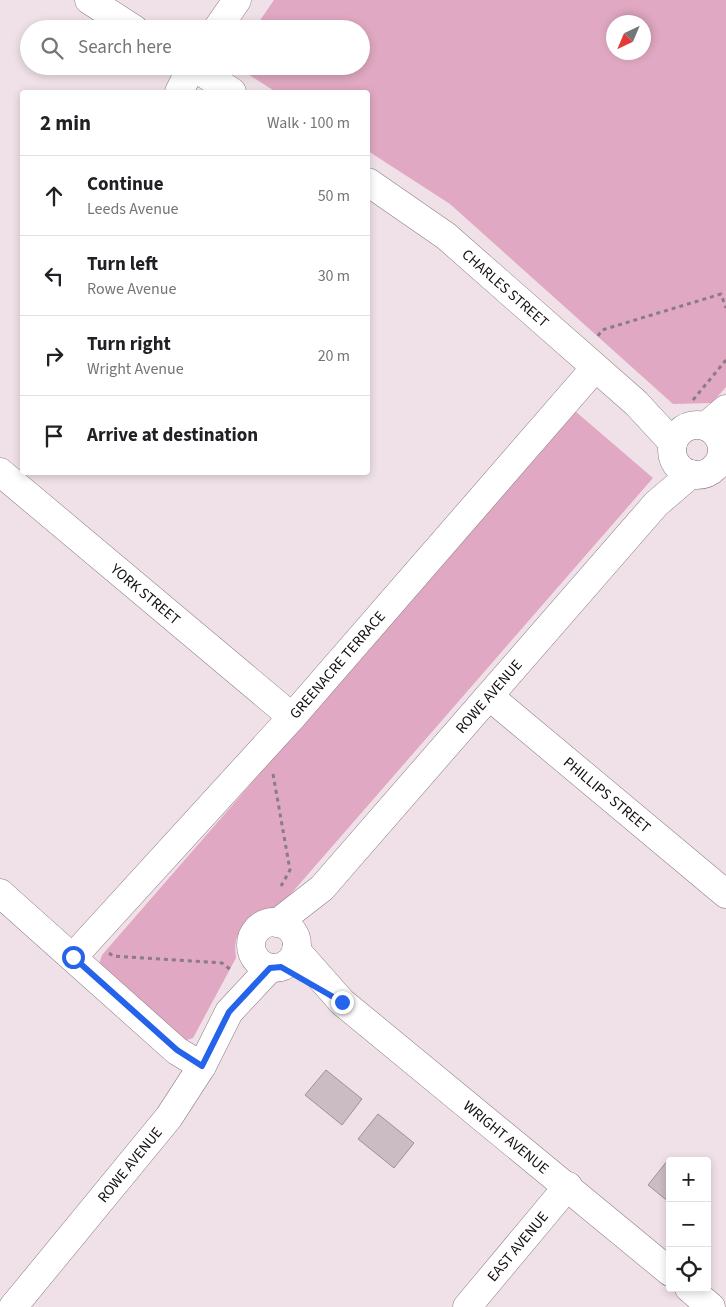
<!DOCTYPE html>
<meta charset="utf-8">
<style>
body{margin:0;font-family:"Source Sans 3",sans-serif;background:#f2f2f2;color:#202124}
.controls{position:absolute;right:15px;bottom:15px;display:grid;overflow:hidden;border-radius:5px;box-shadow:0 2px 8px #0003}
.controls button{width:45px;height:45px;display:grid;place-items:center;padding:0;border:0;border-bottom:1px solid #e0e0e0;background:#fff;color:#202124;font:25px sans-serif}
.compass{position:absolute;left:606px;top:15px;width:45px;height:45px;border-radius:50%;background:#fff;box-shadow:0 2px 8px #0003;rotate:224deg}
.stop{position:absolute;width:15px;height:15px;margin:-11px;border:4px solid #2563eb;border-radius:50%;background:#fff}
.stop.end{background:#2563eb;border-color:#fff;box-shadow:0 1px 5px #0008}
.list{margin:0;padding:0;list-style:none}
h2{display:flex;justify-content:space-between;align-items:center;height:65px;margin:0;padding:0 20px;font-size:21px}
h2 small{font-size:16px;font-weight:400;color:#757577}
.list li{display:grid;grid-template-columns:32px 1fr auto;gap:15px;align-items:center;box-sizing:border-box;height:80px;padding:0 20px;border-top:1px solid #e0e0e0}
.list b{display:block;font-size:19px;white-space:nowrap}
.list p{margin:0;font-size:16px;white-space:nowrap;color:#757577}
.list em{font-size:16px;font-style:normal;color:#757577}
.icon{flex:none;width:28px;height:28px;fill:none;stroke:currentColor;stroke-width:2;stroke-linecap:round;stroke-linejoin:round}
.map{position:relative;flex:none;width:726px;height:1307px;overflow:hidden}
.search{position:absolute;background:#fff;box-shadow:0 2px 8px #0003;left:20px;top:20px;width:350px;height:55px;display:flex;align-items:center;gap:12px;box-sizing:border-box;padding:0 18px;border-radius:28px;color:#757577;font-size:19px}
.panel{position:absolute;background:#fff;box-shadow:0 2px 8px #0003;left:20px;top:90px;width:350px;height:385px;border-radius:5px}
.map>svg:first-child{display:block}
.green{fill:#e0a8c2;fill-rule:evenodd}
.building{fill:#cabcc2;stroke:#9e9096}
.lines{fill:none;stroke-linecap:round;stroke-linejoin:round}
.minor-casing{stroke:#8b7d83;stroke-width:29}
.path{stroke:#887d82;stroke-width:3;stroke-dasharray:4 4;stroke-linecap:butt}
.minor{stroke:#fff;stroke-width:28}
.route{stroke:#2563eb;stroke-width:6}
.labels{text-anchor:middle;dominant-baseline:central;stroke-width:4;stroke-linejoin:round;paint-order:stroke}
.street-label{font-size:15px;fill:#140f11;stroke:#f0e1e8}
</style>
<div class="map">
<svg width="726" height="1307" viewBox="0 0 726 1307">
<rect width="100%" height="100%" fill="#f0e1e8"/>
<path class="green" d="M274 0H726V387L712 403 673 404 450 204 368 151V92H276L235 66H361V29H254ZM614 22H644V52H614Z
M575 411 653 478 276 911C253 924 231 923 236 958L193 1038 181 1042 98 967 102 955Z"/>
<path class="building" d="M326 1070 362 1099 342 1125 305 1095Z
M378 1114 414 1143 394 1168 358 1139Z
M668 1160 670 1161V1203L648 1185Z"/>
<g class="lines">
<g class="minor-casing">
<g id="minor">
<path d="M89 0 134 29"/>
<path d="M217 29 237 0"/>
<path d="M193 66 232 92"/>
<path d="M179 92 192 66"/>
<path id="s1" d="M368 182 446 236 636 403 673 443"/>
<circle cx="697" cy="450" r="25"/>
<path d="M706 426 726 409"/>
<path id="s2" d="M0 472 292 717"/>
<path id="s3" d="M489 696 726 894"/>
<path d="M0 893 177 1051 202 1066"/>
<circle cx="274" cy="945" r="23"/>
<path id="s4" d="M277 923 322 888 656 504 691 474"/>
<path id="s5" d="M296 950 342 1002 670 1272"/>
<path id="s6" d="M73 957 292 717 595 368"/>
<path d="M689 1288 711 1307"/>
<path id="s7" d="M13 1307 169 1117 202 1066 229 1012 270 968"/>
<path id="s8" d="M467 1307 568 1186"/>
</g>
</g>
<path class="path" d="M598 336 602 330 721 294 726 308
M693 400 726 360
M273 774 290 870 281 886
M109 953 113 956 222 963 231 970"/>
<use href="#minor" class="minor"/>
</g>
<g class="lines">
<path class="route" d="M73 957 177 1050 202 1066 229 1012 270 968 281 967 342 1002"/>
</g>
<g class="labels">
<g class="street-label">
<text stroke="none"><textPath href="#s1" startOffset="174">CHARLES STREET</textPath></text>
<text stroke="none"><textPath href="#s2" startOffset="190">YORK STREET</textPath></text>
<text stroke="none"><textPath href="#s6" startOffset="394">GREENACRE TERRACE</textPath></text>
<text stroke="none"><textPath href="#s4" startOffset="311">ROWE AVENUE</textPath></text>
<text stroke="none"><textPath href="#s3" startOffset="154">PHILLIPS STREET</textPath></text>
<text stroke="none"><textPath href="#s5" startOffset="282">WRIGHT AVENUE</textPath></text>
<text stroke="none"><textPath href="#s7" startOffset="184">ROWE AVENUE</textPath></text>
<text stroke="none"><textPath href="#s8" startOffset="79">EAST AVENUE</textPath></text>
</g>
</g>
</svg>
<div class="controls">
<button>+</button>
<button>−</button>
<button><svg class="icon" aria-label="locate" viewBox="0 0 24 24"><circle cx="12" cy="12" r="6"/><path d="M12 2v4M12 18v4M2 12h4M18 12h4"/></svg></button>
</div>
<svg class="compass" viewBox="-18 -18 36 36"><path d="M0-13l5 13h-10z" fill="#e53935"/><path d="M0 13l5-13h-10z" fill="#757577"/></svg>
<div class="stop" style="left:73px;top:957px"></div>
<div class="stop end" style="left:342px;top:1002px"></div>
<div class="search"><svg class="icon" aria-label="search" viewBox="0 0 24 24"><circle cx="10" cy="10" r="6"/><path d="M15 15l6 6"/></svg>Search here</div>
<section class="panel">
<h2>2 min<small>Walk · 100 m</small></h2>
<ul class="list">
<li><svg class="icon" aria-label="ahead" viewBox="0 0 24 24"><path d="M12 20V5M6 11l6-6 6 6"/></svg><div><b>Continue</b><p>Leeds Avenue</p></div><em>50 m</em></li>
<li><svg class="icon" aria-label="left" viewBox="0 0 24 24"><path d="M17 20v-9H6M10 6l-5 5 5 5"/></svg><div><b>Turn left</b><p>Rowe Avenue</p></div><em>30 m</em></li>
<li><svg class="icon" aria-label="right" viewBox="0 0 24 24"><path d="M7 20v-9h11M14 6l5 5-5 5"/></svg><div><b>Turn right</b><p>Wright Avenue</p></div><em>20 m</em></li>
<li><svg class="icon" aria-label="arrive" viewBox="0 0 24 24"><path d="M6 21V4h12l-3 4 3 4H6"/></svg><div><b>Arrive at destination</b></div></li>
</ul>
</section>
</div>
